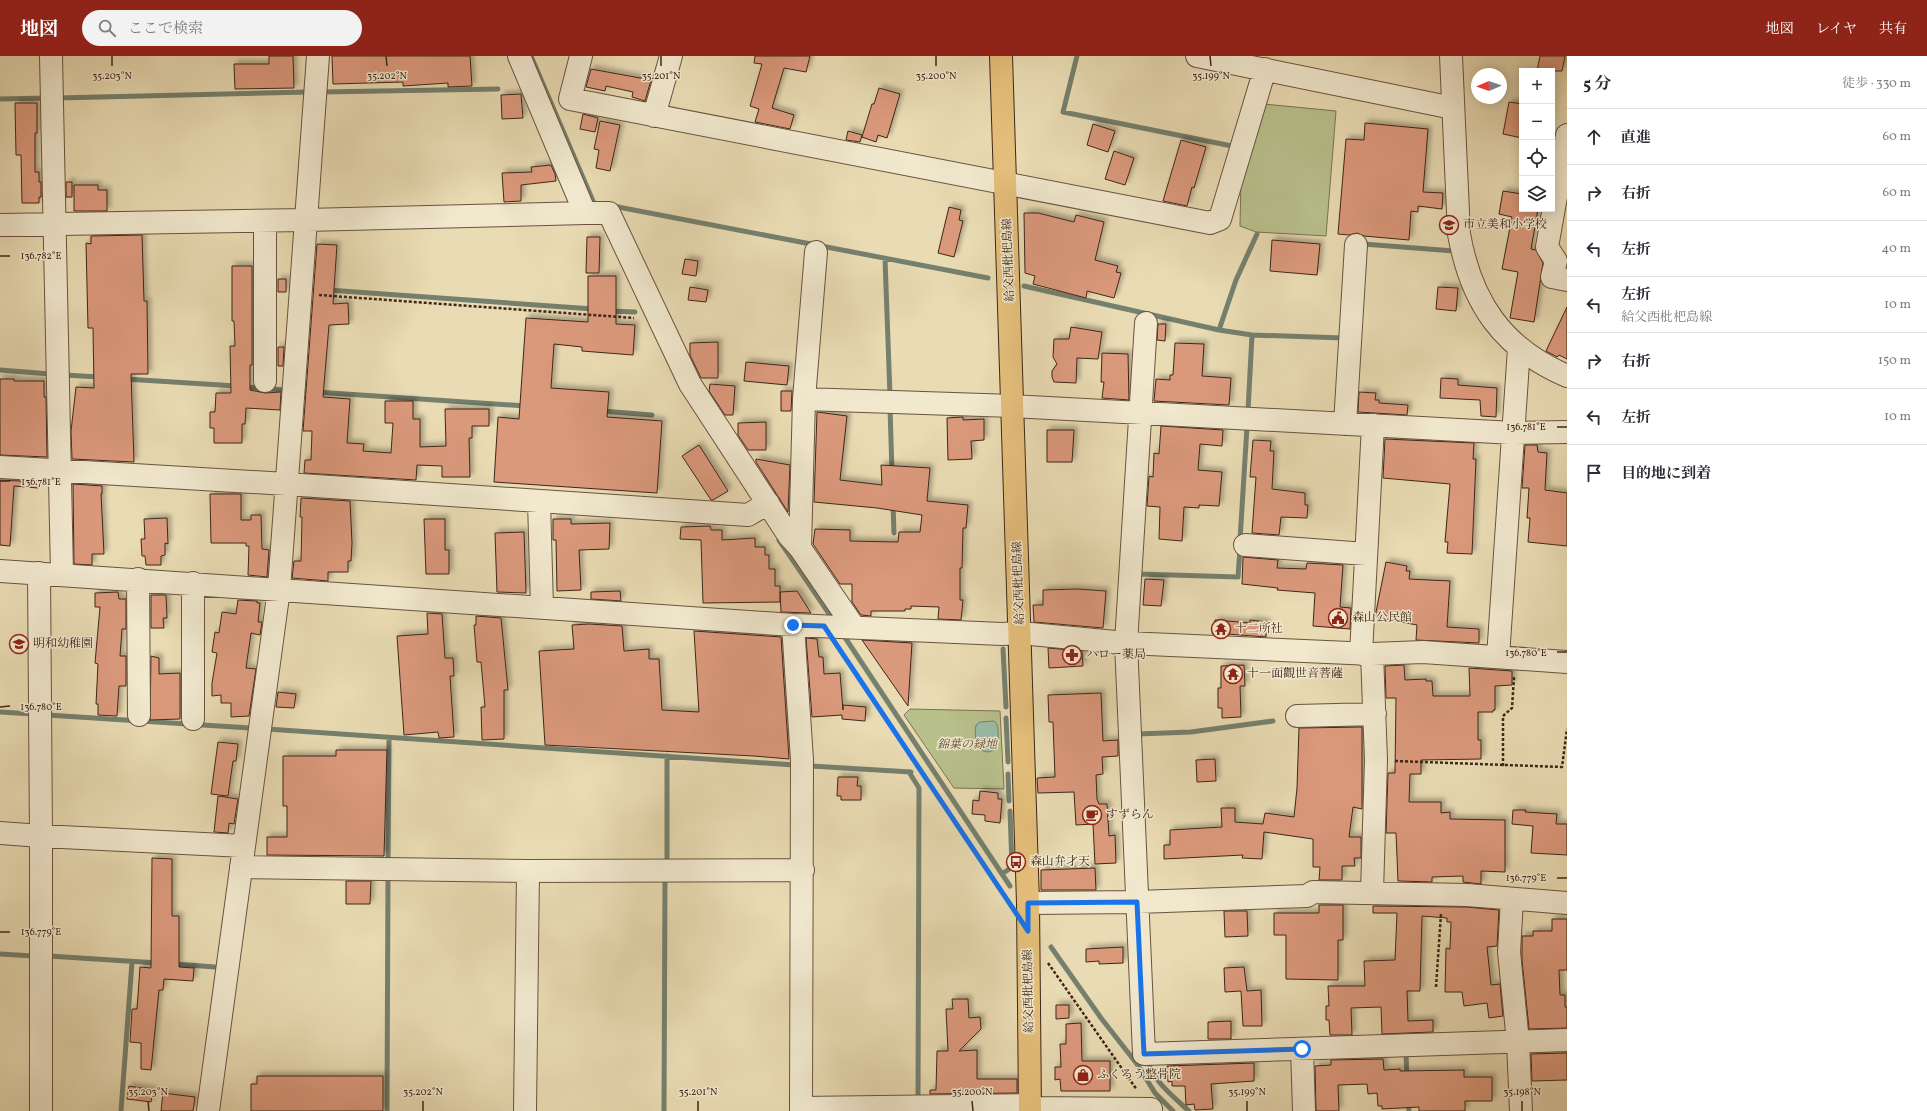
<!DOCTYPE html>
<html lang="ja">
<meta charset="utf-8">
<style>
body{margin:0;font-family:Vollkorn,"Noto Serif JP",serif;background:#f2f2f3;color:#2b2b33}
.controls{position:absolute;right:12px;top:12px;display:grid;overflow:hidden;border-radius:0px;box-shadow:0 2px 10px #0003}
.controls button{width:36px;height:36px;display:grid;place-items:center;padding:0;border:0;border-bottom:1px solid #e1e1e2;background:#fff;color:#2b2b33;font:20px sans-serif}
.compass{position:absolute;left:1471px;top:12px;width:36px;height:36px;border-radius:50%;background:#fff;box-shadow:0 2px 10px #0003;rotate:268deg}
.stop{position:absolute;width:12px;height:12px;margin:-9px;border:3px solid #1a73e8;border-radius:50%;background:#fff}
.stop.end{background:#1a73e8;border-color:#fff;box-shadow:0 1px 4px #0008}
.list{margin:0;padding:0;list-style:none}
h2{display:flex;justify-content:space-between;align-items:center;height:52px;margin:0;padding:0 16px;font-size:17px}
h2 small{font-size:13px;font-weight:400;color:#7c7c81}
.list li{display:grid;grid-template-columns:26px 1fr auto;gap:12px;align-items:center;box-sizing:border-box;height:56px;padding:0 16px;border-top:1px solid #e1e1e2}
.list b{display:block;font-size:15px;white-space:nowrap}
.list p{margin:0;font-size:13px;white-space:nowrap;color:#7c7c81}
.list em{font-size:13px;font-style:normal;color:#7c7c81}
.icon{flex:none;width:22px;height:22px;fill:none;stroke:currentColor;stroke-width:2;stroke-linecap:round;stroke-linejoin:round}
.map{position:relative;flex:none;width:1567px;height:1055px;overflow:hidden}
header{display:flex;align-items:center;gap:24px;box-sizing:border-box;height:56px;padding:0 20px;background:#8f2418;color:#fff}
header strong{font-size:19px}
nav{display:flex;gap:22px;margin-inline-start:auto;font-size:14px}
.search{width:280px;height:36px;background:#f2f2f3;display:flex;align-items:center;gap:10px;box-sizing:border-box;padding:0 14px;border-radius:22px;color:#7c7c81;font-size:15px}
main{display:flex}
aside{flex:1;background:#fff}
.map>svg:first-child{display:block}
.green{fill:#b8c08c;stroke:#7c7352}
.water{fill:#99bca8;stroke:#75806e}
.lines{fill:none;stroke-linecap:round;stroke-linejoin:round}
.stream{stroke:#75806e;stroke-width:5}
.building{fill:#db997c;stroke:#3f2618;filter:url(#shadow)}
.minor-casing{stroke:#6a533f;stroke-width:24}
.major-casing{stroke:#3f2618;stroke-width:24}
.path{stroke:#3f2618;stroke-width:2.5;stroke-dasharray:3 2;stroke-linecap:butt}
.minor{stroke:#f1e8ce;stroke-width:22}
.major{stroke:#e4be7a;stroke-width:22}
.route{stroke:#1a73e8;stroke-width:5}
.ticks{fill:none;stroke:#3f2618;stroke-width:1.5}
.labels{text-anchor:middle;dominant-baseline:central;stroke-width:3;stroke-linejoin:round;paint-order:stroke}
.poi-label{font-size:12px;fill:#3f2618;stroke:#f1e8ce;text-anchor:start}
.street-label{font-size:12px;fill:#3f2618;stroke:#f1e8ce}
.park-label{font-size:12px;font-style:italic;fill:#5d4c35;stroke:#f1e8ce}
.ticks-label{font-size:10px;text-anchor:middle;fill:#3f2618;stroke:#f1e8ce;stroke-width:3;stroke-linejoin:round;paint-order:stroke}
</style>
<header>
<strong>地図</strong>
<div class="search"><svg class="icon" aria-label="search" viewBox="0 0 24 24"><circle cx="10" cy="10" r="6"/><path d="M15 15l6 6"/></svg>ここで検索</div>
<nav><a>地図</a><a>レイヤ</a><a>共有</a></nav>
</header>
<main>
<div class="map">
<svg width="1567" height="1055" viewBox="0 0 1567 1055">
<defs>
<filter id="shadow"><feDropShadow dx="3.5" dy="-3.5" stdDeviation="2" flood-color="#0004"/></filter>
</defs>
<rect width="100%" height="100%" fill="#e9dbb3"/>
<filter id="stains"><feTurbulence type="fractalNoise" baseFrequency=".005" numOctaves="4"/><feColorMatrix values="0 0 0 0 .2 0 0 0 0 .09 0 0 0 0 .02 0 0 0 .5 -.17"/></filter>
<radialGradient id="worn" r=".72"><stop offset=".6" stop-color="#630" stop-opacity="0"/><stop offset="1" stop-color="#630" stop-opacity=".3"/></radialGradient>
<path class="green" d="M1264 48 1336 55 1326 180 1256 176 1240 170 1241 121Z
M910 653 1000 655 1004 733 954 732 904 659Z"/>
<path class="water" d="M994 665 997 668C1005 706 970 704 976 669L980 666Z"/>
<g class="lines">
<path class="stream" d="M531 0 596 152
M1077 0 1063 56 1232 90
M322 36 498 33
M58 42 307 36
M0 43 47 42
M613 150 988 222
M1363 191V188L1454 195 1455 199
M885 203 890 340
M1024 230 1219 274 1252 279 1344 282
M328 234 593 253
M609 255 635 256
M1219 274 1236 224 1257 178
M0 314 51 318
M64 319 99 321
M125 323 237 330
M245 331 285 334
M301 335 526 350
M890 352 892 416
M602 355 652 359
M1248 355 1252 279
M893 448 894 477
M779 484 834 565
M1240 484 1247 371H1242
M1139 522V518L1238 521 1240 492
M842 577 1010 830
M1003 593 1006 651
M0 656 33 658
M47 659 250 672
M1006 662 1008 706
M267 673 794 709
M1138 678 1191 676 1273 665
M667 700V807
M811 710 911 716
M909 716 919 732 918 1046
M1008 718 1009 745
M388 808 389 681
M1002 818 1012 811 1010 755
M1051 891 1101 962 1137 1008 1155 1037 1173 1055
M0 898 33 900
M49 900 158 907
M174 908 215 911
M1406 998 1407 1021
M1149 1006C1150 1022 1177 1044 1189 1055
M1408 1045 1409 1055
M121 1055 132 906
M387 1055 388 819
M664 1055 665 820"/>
</g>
<path class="building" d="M269 0H293L294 32 235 33 234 8H269Z
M332 0H470L472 30 448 31V27L403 30V26L333 28Z
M755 0H810L806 16 784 12 772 52 794 59 790 73 755 66 759 53 750 50 762 8 754 7Z
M1540 0H1565L1562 15H1537Z
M591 13 651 24 645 45 632 41 633 36 606 30 605 35 586 31Z
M879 32 900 38 887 82 878 79 876 86 862 81 872 48H874Z
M521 38 523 62 502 63 501 39Z
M1509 46 1522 48V82L1503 78Z
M15 47H37V77H35V116H39V126H41V141H39V147H22L21 99H16Z
M583 58 598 62 595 76 580 73Z
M600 65 620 69 610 115 596 112 599 94 594 93Z
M1365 67 1428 73 1423 136 1443 137 1442 153 1418 150V156L1411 155 1409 184 1364 180 1357 177 1349 179 1338 178 1346 83 1364 84Z
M1093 68 1115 75 1108 96 1087 89Z
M848 75 862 79 860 86 846 84Z
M1181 84 1206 91 1194 132 1192 131 1187 150 1163 145Z
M1114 95 1134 102 1125 129 1105 123Z
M551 109 555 118 556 125 521 129V145L504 146 502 117 532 116 531 111Z
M66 126H72V141H66Z
M74 129H98V134H107V155H74Z
M1503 135 1522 138V153H1538L1531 193 1536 194 1543 207 1534 266 1510 262 1518 216 1502 213 1512 161 1499 158Z
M949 151 961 154 959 164 963 165 954 201 938 197Z
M1024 157H1038L1074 166 1076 159 1104 166 1095 204 1118 210 1116 216 1121 217 1114 242 1087 235 1086 242 1033 228 1035 220 1025 217Z
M142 179 144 245H147L148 318H131L134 406 72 403 71 375 76 331 94 332 93 272H88L86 187 91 188V180Z
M587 181H600L599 217H586Z
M1272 184 1320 188 1317 219 1270 215Z
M317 188 337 189 333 248 348 247 349 268 329 269 323 341 350 343 347 387 364 388 363 395 391 397 393 367H385V345H413V363H420V391L446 390 445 353H489V370H472V382H469L470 421H442V410L417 409 416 424 304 417 305 404H311L312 375H303Z
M685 203 698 205 696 220 682 218Z
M232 210H252V309H250V334L265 337 281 336 280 354 246 352 245 368H242V387H214V372H210V356H215L216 337H231L230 290H235L234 265H232Z
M588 220H616V268L635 269 633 299 582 295V291L554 288 551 332 609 336 607 361 662 365 657 437 494 426 498 361 519 363 526 262 588 266Z
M278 223H286V236H278Z
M690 231 708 234 706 246 688 244Z
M1438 231 1458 232 1456 255 1436 253Z
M1567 251V303L1559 299 1557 301 1546 295Z
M1158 268H1166L1165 285 1157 284Z
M1071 271 1102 276 1098 303 1077 302 1076 327 1054 326 1052 321V315L1057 308 1053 301 1054 283H1069Z
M718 286V322H701L690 299V287Z
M1175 287 1204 288 1202 320 1231 322 1229 349 1154 345 1156 323 1170 324V319H1173Z
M278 291H284L283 310H278Z
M1102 297 1128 298 1129 344 1102 342 1104 326H1101Z
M746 306 789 310 787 329 744 325Z
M1441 322 1458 323V329L1497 332 1496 361 1481 360 1480 344 1440 342Z
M0 323H14V325H44V341H46L47 401 0 399Z
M710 328 735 330 733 359H725L709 335Z
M781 335H792L791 355H781Z
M1359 336 1376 337 1375 344H1379V347L1408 349 1407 359 1358 356Z
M817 356 847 360 840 424 882 429 881 409 930 412 927 445 968 449 966 472H963L962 512H960V544H963L961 564 938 563 939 551 911 550V553H905V555H871V560L861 559 852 546V528H840L813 488 815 473 850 474V485L898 486 899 476H920L922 459 877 452 814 446Z
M963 361V364L984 363V384L971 385 972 403 948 404 947 362Z
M766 366V394H748L738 379V367Z
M1161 370 1223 374 1222 390 1200 388 1198 414 1222 416 1219 450 1199 449V452L1184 451 1182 485 1159 483 1160 451 1147 450 1149 420 1153 421 1154 397 1159 398Z
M1047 374H1074L1072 406H1047Z
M1385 383 1474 387 1473 403H1476L1472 498 1447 497 1448 486H1445L1450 428 1383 422Z
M1253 384 1271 385 1270 395H1274L1272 433 1305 437V449H1308L1307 462 1281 461 1279 479 1252 477 1256 421H1250Z
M699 389 728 435 713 444H711L682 400Z
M1525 389H1537L1538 396 1547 397 1545 434 1567 437V490L1528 486 1530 462H1527L1529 432H1522Z
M756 403 790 409 788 456 756 406Z
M0 424 39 426 38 432 14 430 10 490 0 489Z
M73 428 102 430V438H101L104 498H92V509L74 508Z
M210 438H241V464H251V459H261L262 493 269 494 267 521 248 519 249 490H246V487H211Z
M301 442 350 445 352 487 351 505H348V516H328V525L292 522 294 505H301L302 461H300Z
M167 462 168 488 165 487V499L161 500V509H146L145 500H142L141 483H145L144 463Z
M424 463H445V494H449V518H426Z
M553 463H571V468L610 467 609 493 579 494 581 534 557 535 556 484H553Z
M710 470 711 474H722V484L755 482V491H765V499H769V513H775V530H780V546L703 547 701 484 680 483 681 471Z
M524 476 526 537 497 536 495 477Z
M1243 501 1278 504 1277 512 1306 513 1307 507 1343 509 1340 551 1351 552 1350 573 1313 570 1315 537 1277 534 1278 532 1242 528Z
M1386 506 1407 510 1406 515H1410L1409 523 1450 525 1447 571 1479 573V587L1416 584 1417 569 1375 561Z
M1145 523 1164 524 1161 550 1143 549Z
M1077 533 1106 535 1103 572 1034 566 1033 549H1043V534Z
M620 535 621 545 591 543V536Z
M797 535 811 557 781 556 780 536Z
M118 536 119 543H126V573H122L120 600H126V630H119L117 660 98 659V648H96L98 608 95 607 100 551H95V537Z
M151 539H166L167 562H163L164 572H151Z
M238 544 257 545V547H260L258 566H262L260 579 251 577 246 612 256 613 249 660 231 661V647H221V639L212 640V627L217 597 212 596 215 576 219 577 222 556 236 558Z
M427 557 442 558 445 602H453L454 620H450L454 681 439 682 438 676 404 679 397 580 428 578Z
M476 560 501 562 508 634H504V683L482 684 481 651H485L481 606H477L474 569H476Z
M1215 564 1250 567V564L1267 566 1266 581 1214 577Z
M589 568 622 570 624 595 649 593V603H659L662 654 699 656 694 575 781 581 789 703 754 700 545 689 539 595 574 593 572 569Z
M806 582 817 583 819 601H823L824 618 840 617 843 654V649L866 651 865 665 842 663V659L812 661Z
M862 584 912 587 908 650 871 597Z
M1048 592 1082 595 1083 610 1049 612Z
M151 600 159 602V618L180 617V663L150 664Z
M1244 609 1245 630H1240L1241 661 1222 662V652H1218V632H1221V610Z
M1404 609 1405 624 1426 623V625H1432L1433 640H1470L1469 612 1512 615V629L1495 630V654H1493V656H1478V684H1481V703L1421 704V718H1410L1409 746H1441V757L1450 756V763L1505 764V816L1481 815V828L1463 826V820L1432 821V826L1398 825 1396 777H1386L1388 717H1395L1396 642H1386L1385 610Z
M278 636 296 638 294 652 276 651Z
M1101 637 1103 685 1118 684V700L1102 701 1103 718 1096 719 1097 743 1099 748H1107L1109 780 1115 779 1116 807 1095 808 1093 768 1076 769 1074 736 1038 737 1037 722 1055 721 1053 666H1049L1048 639Z
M1362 671V753L1353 751 1349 781H1361V802H1354L1355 810H1342V824H1319L1320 811H1313V783L1264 776 1262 803 1242 802 1243 799 1164 803V789H1170V774L1222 771 1221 752H1235V766L1263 768 1265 757 1294 761 1297 732 1299 672Z
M218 686 238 688 236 705H233L228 740 211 738Z
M336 694H387L384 800 267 799V781H287V750H283V700H336Z
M1215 703 1216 725 1197 726 1196 704Z
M838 721H858L857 730H861V744H841V740H837Z
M980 735 998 737V743H1002L1000 767 985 765V759L972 758 973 744 979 745Z
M218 740 238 743 234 768 229 767 228 777 214 776Z
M1513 754H1526L1525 756 1557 758 1556 768H1567V799L1531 797 1533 770 1512 768Z
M152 802 172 803V860H179V911L194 912 193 925 164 923 163 934H159L151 1014 141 1013V987L130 986 132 953H137L140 911 151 912Z
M1095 812 1096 834H1041V814Z
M346 825H371L370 848H346Z
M1319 849H1343V884H1338V924L1286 923V879H1274V857H1319Z
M1373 850 1466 851 1499 854 1497 890 1487 891 1491 929 1500 928 1503 960 1489 962 1487 947 1464 950 1462 936H1445L1446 892 1450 893 1451 866H1447V862L1422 860 1420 935H1407L1408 965 1433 964V976L1382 978 1381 951 1351 952 1352 979H1330L1329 964H1326V950H1329L1328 930H1365L1364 905 1395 904 1397 857H1373Z
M1224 855H1247L1248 880 1225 881Z
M1552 863H1567V914H1559L1560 939H1565V951H1567V972L1529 973 1522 904V880H1533V875H1552Z
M1123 891V907L1099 908V905L1086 906V893Z
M1244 911 1247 935 1261 934 1262 970H1243L1241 935 1225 936 1224 912Z
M952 943H968L969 962 980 961 981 973 959 995 977 994V1023H1017V1037L930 1038V1034H936L937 995H948L946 953H953Z
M1056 949H1069V962L1056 963Z
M1231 965V983H1208V966Z
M1081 967 1082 1005H1110V1035H1061L1060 1023 1055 1024V1011H1061L1060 988H1066V968Z
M1567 997V1024L1532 1025 1531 998Z
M1383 1003 1384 1014 1400 1013V1015L1464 1014V1021H1492V1045H1465V1055H1419V1051L1382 1053V1050H1378L1377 1037 1368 1038 1367 1028 1338 1029 1339 1055H1316L1315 1010 1331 1009V1004Z
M1254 1007V1025L1211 1028 1213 1053 1195 1054 1194 1048 1186 1049 1185 1030H1172V1025L1168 1026 1167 1010Z
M257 1020H383V1055H251V1028H257Z
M129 1030 153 1034 151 1046 127 1043Z
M163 1037 195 1041 193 1055H161Z"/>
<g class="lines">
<g class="minor-casing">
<path id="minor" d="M51 0 62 518
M581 0 570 43 1210 167 1220 163 1265 13
M1197 0 1453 52
M1451 0 1459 178C1471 246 1502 292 1567 320
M654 60 671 0
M1567 79 1547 191 1556 205 1552 221 1567 224
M585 157H609L690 328 789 480 800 492
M265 165V325
M0 169 306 164 585 157 519 0
M1146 267 1126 587 1144 998 1567 984
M804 343 816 196
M1345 368 1356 189
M0 411 286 428 748 459 768 447
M539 445 542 551
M1245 489 1366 498
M0 515 793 569 1002 578 1020 577 1126 587 1372 598 1423 596 1567 606
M39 517 41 780 244 790
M138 523 139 659
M193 527V663
M793 569 802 704 801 1055
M854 571 800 492 804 343 1013 350 1514 377 1567 376
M1361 598 1373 369
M1372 598 1376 704 1372 836
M1498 601 1519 292
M1297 660 1375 658
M0 777 41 780V1055
M241 811 528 815 803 814
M1512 843 1509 896 1518 986 1521 1055
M1028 847 1137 846 1307 840 1313 836 1467 839 1567 847
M1302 993 1304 1055
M801 1052 1029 1049
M1030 1052 1151 1053
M208 1055 279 533 318 0
M525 1055 528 815"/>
</g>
<g class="major-casing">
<path id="major" d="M1001 0 1028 847 1030 1055"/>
</g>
<path class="path" d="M319 239 634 262
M837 590 1008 845
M1395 705 1562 711 1567 673
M1503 710V660L1512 652 1514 621
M1048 907 1137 1034
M1436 931 1441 858"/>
<use href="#minor" class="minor"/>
<use href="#major" class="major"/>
</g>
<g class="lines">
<path class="route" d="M793 569 824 570 1028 875V847L1137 846 1144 998 1302 993"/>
</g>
<path class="ticks" d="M112 0V10M386 0 387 10M661 0V10M936 0V10M1210 0 1211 10M0 200H10M1557 371H1567M0 425H10M1557 596H1567M0 651 10 650M1557 822H1567M0 876H10M148 1045 149 1055M423 1045V1055M698 1045V1055M972 1045 973 1055M1247 1045V1055M1522 1045V1055"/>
<defs>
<g id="school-ring" transform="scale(1)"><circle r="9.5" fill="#f1e8ce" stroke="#8f2418" stroke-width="1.5"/><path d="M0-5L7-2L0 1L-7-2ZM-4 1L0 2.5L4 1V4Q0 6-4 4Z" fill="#8f2418"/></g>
<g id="civic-ring" transform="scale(1)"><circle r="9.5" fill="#f1e8ce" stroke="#8f2418" stroke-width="1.5"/><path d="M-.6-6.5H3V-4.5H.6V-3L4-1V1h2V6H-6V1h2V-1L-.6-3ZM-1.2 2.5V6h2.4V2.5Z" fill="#8f2418"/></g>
<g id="temple-ring" transform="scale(1)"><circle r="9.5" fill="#f1e8ce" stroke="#8f2418" stroke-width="1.5"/><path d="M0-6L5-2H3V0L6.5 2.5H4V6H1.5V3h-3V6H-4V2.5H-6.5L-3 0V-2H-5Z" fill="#8f2418"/></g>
<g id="pharmacy-ring" transform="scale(1)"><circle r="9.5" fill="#f1e8ce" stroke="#8f2418" stroke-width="1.5"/><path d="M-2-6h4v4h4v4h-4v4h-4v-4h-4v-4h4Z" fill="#8f2418"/></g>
<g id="cafe-ring" transform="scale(1)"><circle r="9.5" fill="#f1e8ce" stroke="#8f2418" stroke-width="1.5"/><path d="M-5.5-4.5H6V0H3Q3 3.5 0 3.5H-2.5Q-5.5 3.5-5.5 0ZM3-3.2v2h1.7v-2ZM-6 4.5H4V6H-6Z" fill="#8f2418"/></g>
<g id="bus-ring" transform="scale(1)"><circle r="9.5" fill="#f1e8ce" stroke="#8f2418" stroke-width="1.5"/><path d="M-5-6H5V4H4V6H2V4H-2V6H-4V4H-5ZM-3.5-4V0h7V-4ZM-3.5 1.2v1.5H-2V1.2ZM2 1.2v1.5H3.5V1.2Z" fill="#8f2418"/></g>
<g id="shop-ring" transform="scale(1)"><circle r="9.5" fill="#f1e8ce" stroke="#8f2418" stroke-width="1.5"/><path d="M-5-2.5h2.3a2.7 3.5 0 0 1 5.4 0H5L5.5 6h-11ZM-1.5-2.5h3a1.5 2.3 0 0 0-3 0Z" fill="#8f2418"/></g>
</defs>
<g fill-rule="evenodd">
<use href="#school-ring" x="1449" y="169"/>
<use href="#civic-ring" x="1338" y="562"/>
<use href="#temple-ring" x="1221" y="573"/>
<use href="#school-ring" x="19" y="588"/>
<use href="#pharmacy-ring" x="1072" y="599"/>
<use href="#temple-ring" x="1233" y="618"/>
<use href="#cafe-ring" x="1092" y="759"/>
<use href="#bus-ring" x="1016" y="806"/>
<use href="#shop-ring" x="1083" y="1019"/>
</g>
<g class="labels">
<g class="poi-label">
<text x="1463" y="169">市立美和小学校</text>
<text x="1352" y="562">森山公民館</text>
<text x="1235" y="573">十二所社</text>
<text x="33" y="588">明和幼稚園</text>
<text x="1086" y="599">ハロー薬局</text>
<text x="1247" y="618">十一面觀世音菩薩</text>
<text x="1106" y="759">すずらん</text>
<text x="1030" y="806">森山弁才天</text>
<text x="1097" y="1019">ふくろう整骨院</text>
</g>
<g class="street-label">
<text transform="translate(1009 204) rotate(-92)">給父西枇杷島線</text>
<text transform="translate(1019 527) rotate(-92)">給父西枇杷島線</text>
<text transform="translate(1029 935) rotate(-91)">給父西枇杷島線</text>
</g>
<g class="park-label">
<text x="967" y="689">錦葉の緑地</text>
</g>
</g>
<g class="ticks-label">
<text x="112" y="23">35.203°N</text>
<text x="387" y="23">35.202°N</text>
<text x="661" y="23">35.201°N</text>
<text x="936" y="23">35.200°N</text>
<text x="1211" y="23">35.199°N</text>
<text x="41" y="203">136.782°E</text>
<text x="1526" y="374">136.781°E</text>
<text x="41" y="429">136.781°E</text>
<text x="1526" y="600">136.780°E</text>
<text x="41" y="654">136.780°E</text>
<text x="1526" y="825">136.779°E</text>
<text x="41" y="879">136.779°E</text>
<text x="148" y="1039">35.203°N</text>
<text x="423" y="1039">35.202°N</text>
<text x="698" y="1039">35.201°N</text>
<text x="972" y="1039">35.200°N</text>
<text x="1247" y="1039">35.199°N</text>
<text x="1522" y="1039">35.198°N</text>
</g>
<rect width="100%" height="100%" filter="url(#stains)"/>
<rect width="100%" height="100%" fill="url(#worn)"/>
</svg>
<div class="controls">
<button>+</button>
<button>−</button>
<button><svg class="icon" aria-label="locate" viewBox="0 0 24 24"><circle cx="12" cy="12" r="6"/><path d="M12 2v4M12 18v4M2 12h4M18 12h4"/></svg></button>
<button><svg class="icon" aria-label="layers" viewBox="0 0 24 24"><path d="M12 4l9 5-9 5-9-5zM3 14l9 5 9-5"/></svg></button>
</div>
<svg class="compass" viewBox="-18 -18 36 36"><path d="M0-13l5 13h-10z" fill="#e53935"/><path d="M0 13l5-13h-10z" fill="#7c7c81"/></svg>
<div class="stop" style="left:1302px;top:993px"></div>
<div class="stop end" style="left:793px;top:569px"></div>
</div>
<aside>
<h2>5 分<small>徒歩 · 330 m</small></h2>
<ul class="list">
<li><svg class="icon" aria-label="ahead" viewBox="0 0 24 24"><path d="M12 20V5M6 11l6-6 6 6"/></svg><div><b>直進</b></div><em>60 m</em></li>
<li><svg class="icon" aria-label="right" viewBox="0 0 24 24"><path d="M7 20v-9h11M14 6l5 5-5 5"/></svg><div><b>右折</b></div><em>60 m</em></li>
<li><svg class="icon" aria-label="left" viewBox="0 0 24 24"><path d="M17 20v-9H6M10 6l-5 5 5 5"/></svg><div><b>左折</b></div><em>40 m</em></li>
<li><svg class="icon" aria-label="left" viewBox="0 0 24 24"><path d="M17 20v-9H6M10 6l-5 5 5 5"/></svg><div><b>左折</b><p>給父西枇杷島線</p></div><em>10 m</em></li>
<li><svg class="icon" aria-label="right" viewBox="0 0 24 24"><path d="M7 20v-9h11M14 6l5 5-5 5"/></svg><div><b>右折</b></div><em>150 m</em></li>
<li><svg class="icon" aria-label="left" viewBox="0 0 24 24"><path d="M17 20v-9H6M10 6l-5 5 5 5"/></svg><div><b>左折</b></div><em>10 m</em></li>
<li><svg class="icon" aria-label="arrive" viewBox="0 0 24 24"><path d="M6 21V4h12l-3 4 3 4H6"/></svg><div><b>目的地に到着</b></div></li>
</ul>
</aside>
</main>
